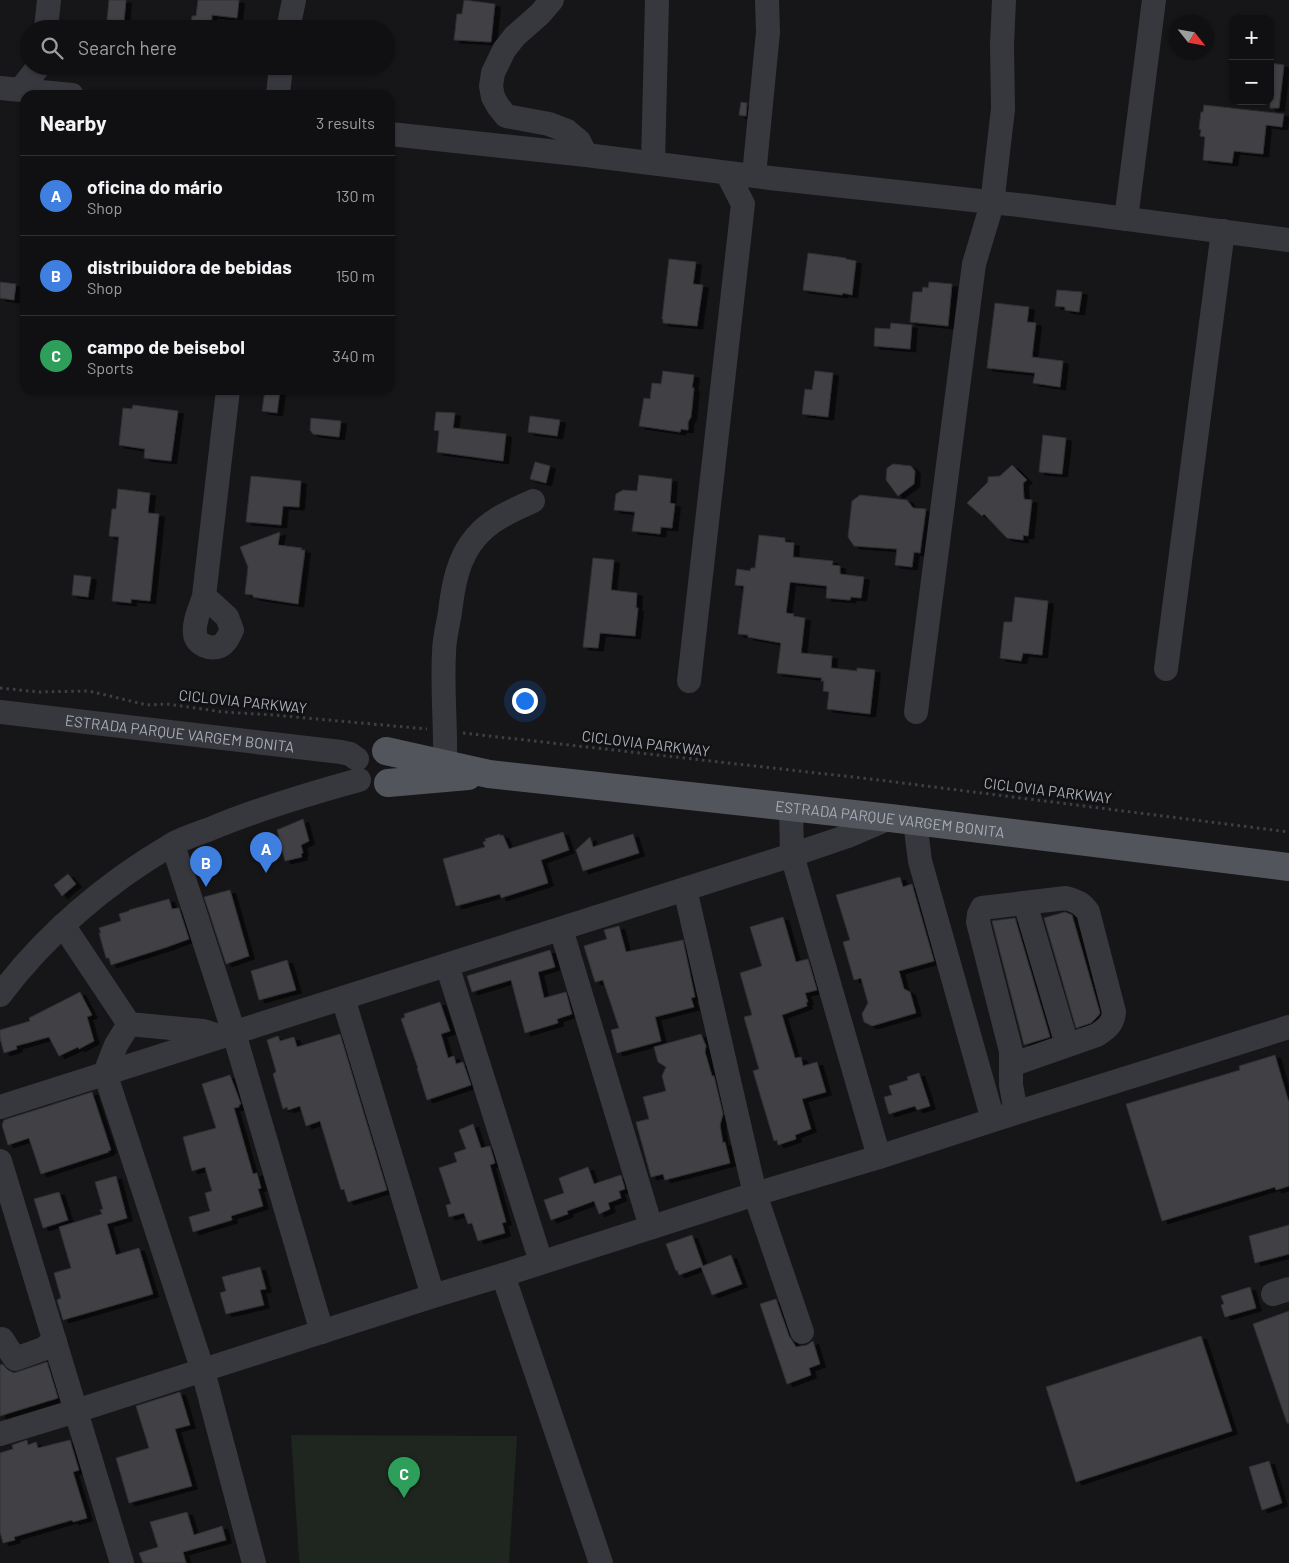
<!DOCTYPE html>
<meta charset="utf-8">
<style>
body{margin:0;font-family:Barlow,sans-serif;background:#1e1e20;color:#f1f3f6}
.controls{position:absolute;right:15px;top:15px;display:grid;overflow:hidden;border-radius:10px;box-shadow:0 1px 4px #0004}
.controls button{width:45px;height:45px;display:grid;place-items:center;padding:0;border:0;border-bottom:1px solid #303032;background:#101012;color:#f1f3f6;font:25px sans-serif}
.compass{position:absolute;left:1169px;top:15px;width:45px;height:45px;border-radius:50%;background:#101012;box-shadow:0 1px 4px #0004;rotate:121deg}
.you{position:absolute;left:524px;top:700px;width:18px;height:18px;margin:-12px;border:4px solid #fff;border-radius:50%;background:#1a73e8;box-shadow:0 0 0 8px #1a73e833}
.badge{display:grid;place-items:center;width:32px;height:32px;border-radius:50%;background:#d93025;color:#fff;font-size:16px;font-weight:700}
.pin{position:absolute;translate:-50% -41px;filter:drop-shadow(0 1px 2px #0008)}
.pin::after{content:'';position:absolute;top:26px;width:18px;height:15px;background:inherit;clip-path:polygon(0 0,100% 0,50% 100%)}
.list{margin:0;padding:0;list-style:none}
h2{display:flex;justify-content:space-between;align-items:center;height:65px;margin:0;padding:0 20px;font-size:21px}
h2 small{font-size:16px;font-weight:400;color:#9c9d9f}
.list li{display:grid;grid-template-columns:32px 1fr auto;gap:15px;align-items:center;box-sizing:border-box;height:80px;padding:0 20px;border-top:1px solid #303032}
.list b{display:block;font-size:19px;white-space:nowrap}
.list p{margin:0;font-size:16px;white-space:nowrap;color:#9c9d9f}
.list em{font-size:16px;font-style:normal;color:#9c9d9f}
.icon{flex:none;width:28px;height:28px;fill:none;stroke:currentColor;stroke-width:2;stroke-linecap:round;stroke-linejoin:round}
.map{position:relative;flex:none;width:1289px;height:1563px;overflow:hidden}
.search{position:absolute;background:#101012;box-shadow:0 1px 4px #0004;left:20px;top:20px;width:375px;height:55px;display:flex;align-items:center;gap:12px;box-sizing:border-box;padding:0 18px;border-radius:28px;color:#9c9d9f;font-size:19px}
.panel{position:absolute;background:#101012;box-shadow:0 1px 4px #0004;left:20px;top:90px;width:375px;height:305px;border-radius:15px}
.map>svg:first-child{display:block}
.green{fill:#1e261f}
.building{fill:#404145;stroke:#303034;filter:url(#shadow)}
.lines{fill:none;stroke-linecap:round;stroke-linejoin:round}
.path{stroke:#3d3f44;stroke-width:3;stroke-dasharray:2.5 4;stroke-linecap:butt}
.minor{stroke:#37383d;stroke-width:24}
.major{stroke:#53555c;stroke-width:28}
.labels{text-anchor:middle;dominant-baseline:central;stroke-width:5;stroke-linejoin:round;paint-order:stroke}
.street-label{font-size:15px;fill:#a8adb8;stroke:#111113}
</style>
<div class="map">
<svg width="1289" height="1563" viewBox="0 0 1289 1563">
<defs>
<filter id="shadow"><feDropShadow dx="5.5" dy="3" stdDeviation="0" flood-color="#0009"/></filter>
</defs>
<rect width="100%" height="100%" fill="#161618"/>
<path class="green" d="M291 1435 517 1436 509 1563H300L299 1559Z"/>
<path class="building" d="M109 0H126L124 21 107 20Z
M198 0H239L237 18 212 15 211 29H191L192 16H196Z
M464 0 495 4 491 42 454 40 457 14H462Z
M1270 63 1284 65 1279 108H1270Z
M741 102 747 103 746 116 739 115Z
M1204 105 1284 114 1282 127 1266 125 1263 154 1234 151 1232 163 1203 160 1205 137 1200 136 1201 130 1199 129 1201 112H1203Z
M808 253 846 258V259L856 261 852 295 843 293 842 295 803 290Z
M669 259 696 262 693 284 703 285 697 326 663 323V319H662Z
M0 282 16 284 14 300 0 298Z
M929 282 952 284 948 326 910 322 913 292H922L923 287 928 288Z
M1057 290 1082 292 1079 312 1065 310V307L1055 306Z
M995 303 1029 307 1027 322 1036 323 1032 357 1063 361 1060 387 1033 383 1035 373 987 368Z
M891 323 912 325 910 349 874 346 875 328 890 329Z
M663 371 694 375 692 388H694L691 417 688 422V430L681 429 680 432 639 426 644 398 650 399 652 383 661 384Z
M815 371 833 373 828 417 802 414 805 389 812 390Z
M265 390H280L277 413 262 411Z
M133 405 178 411 171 461 144 458 145 449 119 445 123 408 132 409Z
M436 412 455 413 453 428 506 434 503 461 437 452 439 431 434 430Z
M530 416 560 420 557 436 528 432Z
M311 418 341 421 339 437 313 434 310 430Z
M1043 435 1066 438 1062 474 1039 472Z
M535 462 550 466 546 483 530 479Z
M893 464 911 466 915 471 914 484 898 496 886 480 887 468Z
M1012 465 1027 480 1023 483 1024 499 1032 500 1028 536 1023 535V540L1007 538 984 514 982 516 967 503 988 482V477L1000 476Z
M639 475 672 479 670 503 675 504 672 528 661 527 660 534 632 531 635 512 614 510 616 494 623 490 637 491Z
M251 476 301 481 299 507 283 506 281 525 246 522Z
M118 489 150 493 148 513 159 514 150 601 131 599V603L112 601 119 537 109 536 112 509H116Z
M860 495 907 500 913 508 926 509 920 553 914 552 912 567 895 565 897 549 854 546 848 537 852 501Z
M280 532 278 545 302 548 301 550H305L298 604 253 597V595L245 594 248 567 240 547Z
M759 535 785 538V542L794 543 793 557 833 561 832 565 840 566V574L864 577 861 598 851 597 850 600 826 598 827 586 790 582 786 613 794 614 793 616 805 618 801 653 832 656 831 668 857 671V668L875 670 870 714 827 709 829 692 823 691 824 681H821L822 678 777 673 781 643 748 637V635L738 634 744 586 735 585 737 569 750 571 751 568H755Z
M593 558 614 560 611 590 637 593 636 608H638L635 636 600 633 598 648 583 647Z
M74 575 91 577 88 597 72 595Z
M1015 597 1048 601 1042 655 1023 653 1021 661 1000 658 1004 622H1012Z
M303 819 309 841 301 845 303 853 301 854 302 857 285 861 277 830Z
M563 832 569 850 541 860 548 883 501 898 500 894 456 906 443 859 485 847 483 842 486 841 485 839 500 834V836L503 835 509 849Z
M633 834 639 853 583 871 576 850 590 837 593 847Z
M68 874 76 884 62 896 54 885Z
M900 877 903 887 912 884 934 961 899 971 904 989 910 992 916 1013 872 1026 864 1022 862 1014 868 1003 861 978 854 980 843 942 850 940 836 895Z
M230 890 249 956 226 964 204 897Z
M169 899 172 909 179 908 189 939 167 947 111 965 109 958H106L99 933H101L99 928 121 921 119 914 129 911V910Z
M1065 912 1072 915 1100 1013 1098 1016 1091 1023 1076 1028 1044 918Z
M783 917 796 962 808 959 817 990 805 993 808 1002H806L807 1006 782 1015 795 1058 801 1057 803 1066 817 1062 826 1092 802 1099 811 1129 795 1135 796 1139 778 1145 777 1140 774 1141 753 1071 759 1069 744 1017 752 1015 740 973 762 966 750 927Z
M1015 918 1050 1037 1024 1045 992 921Z
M619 926 626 952 683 940 695 997 691 998 694 1007 655 1017 661 1041 617 1053 611 1030 619 1028 603 980 595 982 584 946 607 939 604 930Z
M550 950 555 967 538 972 544 998 566 992 572 1014 557 1019 558 1023 525 1033 511 980 472 992 467 976Z
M287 960 296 990 259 1000 251 971Z
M80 992 92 1015 87 1017 94 1041 79 1049 78 1047 59 1056 49 1037 16 1046 17 1049 4 1053 0 1038V1030L30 1021 29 1018Z
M440 1002 450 1031 441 1034 448 1058 454 1056 456 1064 463 1062 471 1085 427 1100 417 1068H418L401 1019 405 1017 404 1014Z
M340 1034 387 1190 348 1202 344 1189 341 1190 320 1121 306 1126 300 1106 288 1110 287 1107 283 1109 273 1074 276 1072V1071L267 1040 278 1036 280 1041 294 1037 297 1047Z
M701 1034 706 1046 705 1052 712 1076H714L723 1114 720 1125 723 1143 725 1142 730 1163 665 1180 663 1174 651 1177 636 1122 649 1119 643 1097 666 1091 662 1076 666 1067 658 1062 654 1047Z
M1275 1055 1289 1103V1186L1276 1190 1275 1187 1162 1221 1126 1104 1240 1070 1239 1066Z
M919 1073 930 1106 917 1110 915 1106 889 1114 884 1097 892 1095 889 1086 908 1080 907 1077Z
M230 1075 241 1104 239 1105V1107L234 1108 253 1174 257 1173 261 1188 258 1189 263 1206 231 1216 232 1220 193 1232 189 1217 210 1211 205 1193 212 1191 205 1167 192 1171 183 1137 216 1128 202 1084Z
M92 1092 111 1150 108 1151 109 1152 41 1174 29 1138 8 1145 2 1125 4 1120Z
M473 1124 481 1148 490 1146 495 1163 490 1165 506 1222 502 1223 505 1233 478 1241 472 1223 468 1224 464 1213 449 1217 446 1205 451 1204 439 1168 457 1162 454 1153 466 1149 459 1130Z
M588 1167 594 1184 621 1175 625 1189 619 1191 621 1198 608 1203 610 1209 599 1214 594 1201 567 1211 568 1214 551 1220 544 1200 564 1193 559 1178Z
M116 1176 127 1218 107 1224 116 1255 139 1248 153 1294 63 1320 57 1300 61 1298 54 1273 71 1268 59 1227 102 1214 100 1210 103 1209 95 1182Z
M59 1192 68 1220 43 1228 34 1199Z
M1289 1225V1254L1255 1263 1249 1236Z
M692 1235 703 1266 731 1255 742 1284 712 1295 701 1267 679 1275 677 1270 676 1271 666 1244Z
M260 1267 266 1289 260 1290 264 1305 226 1314 220 1293 226 1291 222 1277Z
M1250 1287 1256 1308 1225 1317 1221 1305 1224 1304 1221 1296Z
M776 1299 789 1336 793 1342 796 1347 807 1345 813 1341 820 1364 809 1368 811 1375 787 1384 760 1304Z
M1289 1311V1423H1287L1253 1324Z
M1201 1336 1232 1431 1076 1482 1046 1387Z
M47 1362 58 1398 0 1416V1365L2 1364 8 1370 14 1373Z
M180 1392 190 1425 175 1429 192 1486 129 1503 116 1458 149 1448 136 1406Z
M27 1440 28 1445 36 1442 38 1448 70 1440 79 1470 73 1472 87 1518 73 1522 72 1520 14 1537 15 1540 3 1543 0 1532V1453L13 1449 12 1445Z
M1269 1461 1282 1503 1262 1510 1249 1467Z
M187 1512 194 1535 222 1526 226 1540 183 1552 186 1563H143L139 1553 158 1547 150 1522Z"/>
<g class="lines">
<path class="path" d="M0 688 39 692 89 691 147 705 167 704 223 712 273 715 427 729
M463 733 879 780 1289 832"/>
<g class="minor">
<path d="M552 0 540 14 515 36 504 50 493 73 491 86 493 97 498 106 506 116 549 124 567 131 579 141 586 155"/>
<path d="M46 29 49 0"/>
<path d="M288 29 294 0"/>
<path d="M0 88 72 95"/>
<path d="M21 89 39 66"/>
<path d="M278 95 281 66"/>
<path d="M390 134 586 155 770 178 1027 206 1289 240"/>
<path d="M653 163 657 0"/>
<path d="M754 175 768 32 767 0"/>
<path d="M1126 219 1154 0"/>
<path d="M204 596C201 607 193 622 195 634 196 645 211 650 220 646 226 643 229 636 232 630L227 617 204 596 228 390"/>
<path d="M1166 669 1223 231"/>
<path d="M689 681 743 204 727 173"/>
<path id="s1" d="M0 712 341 752 350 754 357 759"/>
<path d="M916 712 974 264 992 204 1003 109 1002 45 1004 0"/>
<path d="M445 763C446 727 442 690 444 653 444 639 448 625 450 612 453 586 458 557 476 537 491 519 512 511 533 501"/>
<path d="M791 808 792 855 879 1157"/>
<path d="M915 822 920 861 993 1120"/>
<path d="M173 845 234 1033 322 1332"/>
<path d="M685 889 755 1194 802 1332"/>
<path d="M1025 903 1067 1045"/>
<path d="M63 925 129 1024 203 1031 219 1036"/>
<path d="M561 929 651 1227"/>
<path d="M447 965 541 1262"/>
<path d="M0 995C45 935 106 883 171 845 183 838 197 834 210 829 258 809 308 794 359 780"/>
<path d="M343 998 433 1296"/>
<path d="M129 1024 116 1045 105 1073 203 1371 254 1563"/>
<path d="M1011 1065 1097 1035C1107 1028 1113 1024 1114 1012L1088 912C1082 903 1076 901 1066 898L982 908 979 914 978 922 1011 1051V1085L1016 1112"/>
<path d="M0 1107 792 855 848 836 890 818"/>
<path d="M0 1161 122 1563"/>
<path d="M503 1275 601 1563"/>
<path d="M1273 1294 1289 1289"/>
<path d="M0 1340 2 1339 15 1359 43 1349 55 1341"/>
<path d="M0 1434 76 1411 433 1296 503 1275 755 1194 879 1157 993 1120 1289 1027"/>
</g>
<g class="major">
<path id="s2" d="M386 751 489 774 890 818 1289 867"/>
<path d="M388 783 468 776"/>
</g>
</g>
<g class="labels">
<g class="street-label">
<text transform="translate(243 701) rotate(6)">CICLOVIA PARKWAY</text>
<text stroke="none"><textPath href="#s1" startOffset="181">ESTRADA PARQUE VARGEM BONITA</textPath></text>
<text transform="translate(646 743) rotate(7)">CICLOVIA PARKWAY</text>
<text transform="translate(1048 790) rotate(7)">CICLOVIA PARKWAY</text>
<text stroke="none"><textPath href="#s2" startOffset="509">ESTRADA PARQUE VARGEM BONITA</textPath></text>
</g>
</g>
</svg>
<div class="controls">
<button>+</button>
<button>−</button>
</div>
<svg class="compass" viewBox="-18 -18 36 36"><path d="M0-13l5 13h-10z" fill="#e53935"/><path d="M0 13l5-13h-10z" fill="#9c9d9f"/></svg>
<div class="you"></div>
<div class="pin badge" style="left:266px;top:873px;background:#3f7fe0">A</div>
<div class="pin badge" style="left:206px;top:887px;background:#3f7fe0">B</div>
<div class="pin badge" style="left:404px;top:1498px;background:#2e9e5b">C</div>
<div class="search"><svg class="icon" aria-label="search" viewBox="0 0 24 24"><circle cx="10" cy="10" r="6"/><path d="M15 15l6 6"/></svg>Search here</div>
<section class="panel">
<h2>Nearby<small>3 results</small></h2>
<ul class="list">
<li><span class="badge" style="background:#3f7fe0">A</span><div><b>oficina do mário</b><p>Shop</p></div><em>130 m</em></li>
<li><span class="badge" style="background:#3f7fe0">B</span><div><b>distribuidora de bebidas</b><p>Shop</p></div><em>150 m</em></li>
<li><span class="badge" style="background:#2e9e5b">C</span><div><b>campo de beisebol</b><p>Sports</p></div><em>340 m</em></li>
</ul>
</section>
</div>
